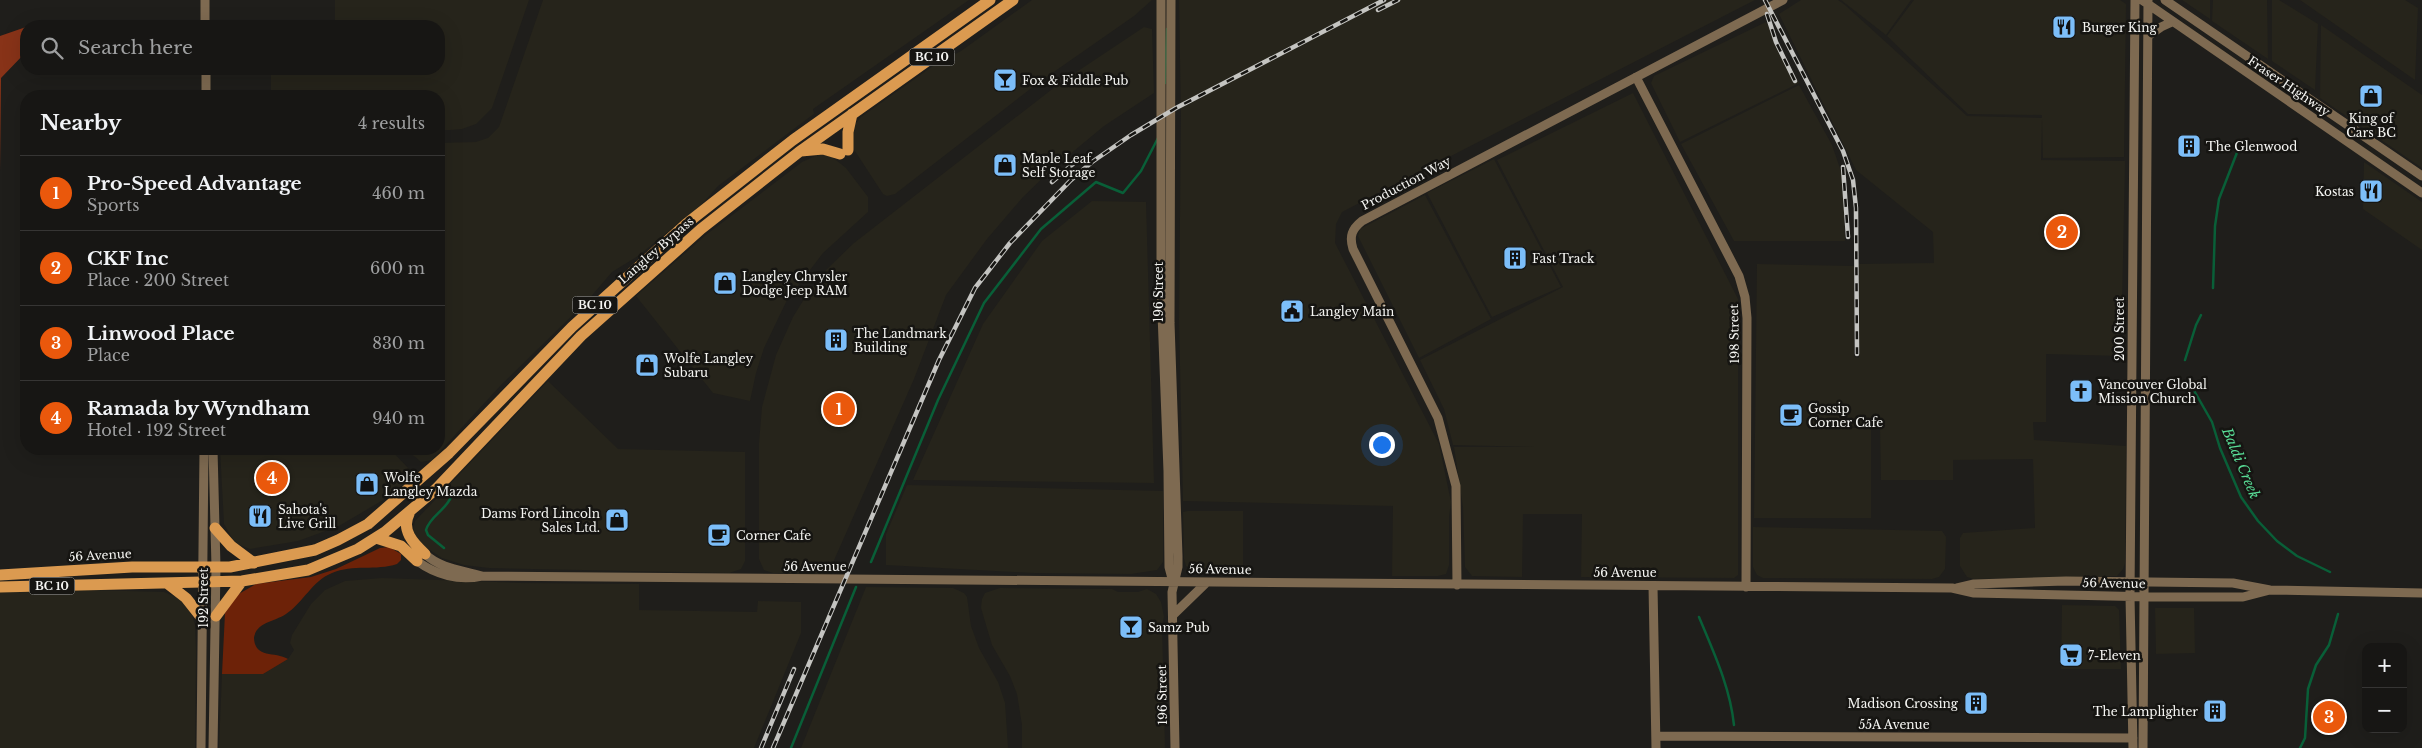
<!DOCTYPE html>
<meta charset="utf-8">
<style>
body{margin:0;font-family:"Libre Baskerville",serif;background:#201f1d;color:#f1f3f6}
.controls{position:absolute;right:15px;bottom:15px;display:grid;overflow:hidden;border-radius:10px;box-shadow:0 5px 20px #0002}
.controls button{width:45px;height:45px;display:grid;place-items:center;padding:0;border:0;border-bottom:1px solid #363534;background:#171614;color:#f1f3f6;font:25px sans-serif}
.you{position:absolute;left:1381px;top:444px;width:18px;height:18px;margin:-12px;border:4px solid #fff;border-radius:50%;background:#1a73e8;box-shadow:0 0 0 8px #1a73e833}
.badge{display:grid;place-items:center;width:32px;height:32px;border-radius:50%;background:#ea580c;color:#fff;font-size:16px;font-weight:700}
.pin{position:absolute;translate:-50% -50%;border:2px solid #fff;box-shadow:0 1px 5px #0006}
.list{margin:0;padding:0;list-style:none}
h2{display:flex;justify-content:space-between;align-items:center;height:65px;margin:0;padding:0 20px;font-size:21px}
h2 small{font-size:16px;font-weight:400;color:#9e9fa0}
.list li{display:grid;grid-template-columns:32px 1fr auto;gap:15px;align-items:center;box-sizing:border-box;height:75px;padding:0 20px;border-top:1px solid #363534}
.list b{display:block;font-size:19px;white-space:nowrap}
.list p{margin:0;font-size:16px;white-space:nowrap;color:#9e9fa0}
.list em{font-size:16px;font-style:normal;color:#9e9fa0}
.icon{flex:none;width:28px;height:28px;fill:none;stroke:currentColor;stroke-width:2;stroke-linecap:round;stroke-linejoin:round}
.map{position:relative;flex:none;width:2422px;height:748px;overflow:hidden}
.search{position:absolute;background:#171614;box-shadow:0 5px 20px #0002;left:20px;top:20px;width:425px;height:55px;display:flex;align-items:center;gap:12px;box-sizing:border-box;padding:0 18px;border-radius:20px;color:#9e9fa0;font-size:19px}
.panel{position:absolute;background:#171614;box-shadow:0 5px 20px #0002;left:20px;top:90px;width:425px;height:365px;border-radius:20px}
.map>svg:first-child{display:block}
.built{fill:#26241b}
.green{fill:#6d2208}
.forest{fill:#883318}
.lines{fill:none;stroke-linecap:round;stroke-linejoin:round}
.stream{stroke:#095f38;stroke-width:2.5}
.secondary{stroke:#7e6a51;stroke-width:9}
.highway{stroke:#db9a50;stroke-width:11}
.rail-casing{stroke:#c4c4c1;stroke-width:4.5}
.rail{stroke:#161512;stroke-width:2.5;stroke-dasharray:8;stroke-linecap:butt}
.labels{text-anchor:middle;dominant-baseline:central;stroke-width:5;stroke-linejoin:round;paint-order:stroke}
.shield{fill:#161512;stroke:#b2b2af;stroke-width:1}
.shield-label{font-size:11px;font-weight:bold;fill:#f5f5f2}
.poi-label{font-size:12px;fill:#f5f5f2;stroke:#161512;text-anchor:start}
.street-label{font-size:12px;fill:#f5f5f2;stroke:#161512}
.water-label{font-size:14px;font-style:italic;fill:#58db95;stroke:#161512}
</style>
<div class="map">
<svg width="2422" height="748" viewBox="0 0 2422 748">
<rect width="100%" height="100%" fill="#1f1e1b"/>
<path class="built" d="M335 0H529L492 108 476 124 462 129 450 130H439V96H271V69H439V26H335Z
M543 0H969L813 109 814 114 811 116 718 186 702 204 638 256 612 272 588 300 501 385 432 460 421 462 406 449H439V143L476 142 488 138 499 127Z
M1032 0H1152L1134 16 1038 83 895 194 887 196 883 194 853 148 852 131 856 123 861 117 933 66 961 51Z
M1179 0H1755L1342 212 1336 224 1335 243 1439 444 1451 502 1449 517V565L1446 574 1438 576H1392L1393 506 1183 501 1179 320 1181 116Z
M1801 0H1838L1845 5 1967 116 2042 118V115L1968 114 1887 36 1914 0H2120L2126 4 2124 157 2043 158 2042 119 2041 160 2125 161 2121 356 2046 354V422H2033L2034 440 2126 446 2125 563 2123 569 2117 576 1974 579 1967 577 1960 566V538L1963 533 2035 528 2033 459 1953 460V480H1881L1880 426 1810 427 1871 428V518H1754L1757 264 1854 266V357L1859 358V264L1934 263 1933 232 1856 170 1779 14Z
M1841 0H1911L1886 35Z
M2182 0H2210V19Z
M2213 0H2267L2268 59 2212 21Z
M2272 0H2279L2318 24 2315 90 2272 61Z
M2300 0H2405L2418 8 2415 80Z
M1766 22 1799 83 1680 142 1651 83 1654 76Z
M2321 25 2422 95V168L2320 98Z
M1144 27 1152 29 1154 93 1104 126 1051 170 1023 197 987 239 946 295 914 379 828 574 773 573 764 570 759 559V443L762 407 776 355 793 317 806 296 826 270 854 243 1060 83Z
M1799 85 1832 145 1843 177 1845 241H1734L1681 144Z
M1633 93 1738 299V575L1734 578 1581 577 1582 514H1523L1522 577 1472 576 1465 567 1463 507 1454 447H1536L1453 445 1444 409 1420 360 1563 287 1497 160Z
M820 154 832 157 846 168 868 197V212L823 253 787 300 764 348 756 373 750 401 713 393 636 296 707 234 747 204 802 162Z
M1494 159 1561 287 1492 317 1427 193Z
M2364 162 2422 202V250L2363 209Z
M1425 195 1491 319 1419 358 1358 236 1360 229Z
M1092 201 1146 202 1154 483 913 480 983 324 1042 241Z
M548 381 618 449 745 452V561L741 569 729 573 489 568 464 565 442 558 421 544 413 531 415 521Z
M220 449H390L409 469 411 475 408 481 383 500 339 526 298 541 250 549 235 543 224 524Z
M907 485 1163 491V562L1157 570 1131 574 1034 573 886 565V534Z
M1188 511H1243V571H1195L1186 566 1184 559 1183 512Z
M1753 527 1942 531 1946 537 1945 569 1939 577 1932 579 1763 578 1757 575 1753 567Z
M382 578 521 583 639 584V610L757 612 758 601 801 602V633L754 748H219L222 674H263L288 659 294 650 290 643 292 635 311 604 325 590 345 581Z
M866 587 953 588 964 593 967 597 971 626 979 648 998 682 1005 703 1008 748H801Z
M1000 588 1112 589 1118 592H1138L1147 589 1156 594 1161 602 1164 617 1162 625 1165 748H1022V725L1017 694 1010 676 992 645 981 608 982 599 985 593Z
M89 590 164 592 181 599 191 611 195 625 196 651 195 748H0V592Z
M2062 605 2115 606 2119 610 2121 669H2061Z
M2155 608H2194L2195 653 2156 654Z"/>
<path class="green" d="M389 547 401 554V560L397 564C376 571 353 564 332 573 312 581 303 603 286 614 274 622 256 622 254 638 255 659 275 651 288 659L263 674H222L225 613 237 595 256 584 311 577 336 569 380 548Z"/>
<path class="forest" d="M26 27V52L1 78 0 171V36Z"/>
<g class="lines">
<path class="stream" d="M1165 83 1167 29
M2213 288 2215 226 2219 199 2238 150
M2185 360 2196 325 2201 315
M2192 387 2212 422 2220 448 2241 497 2258 521 2277 541 2297 556 2330 572
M444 548 428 535 426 530C430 516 446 510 451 497
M871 562 938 400 984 303 1041 229 1096 182 1123 193 1141 171 1158 138
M1699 617C1714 653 1730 687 1734 725
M791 748 856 587
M2300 748 2305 738 2308 689 2316 665 2329 645 2338 614"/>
<path class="secondary" d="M205 0V26
M1161 0V287L1168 471 1169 567 1173 582
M1171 0 1170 323 1178 556V567L1172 592 1175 748
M2142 0 2422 193
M2165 0 2422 176
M2148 36 2161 27 2172 22
M206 69V96
M1636 77 1739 276 1745 297 1747 318 1746 587
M213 449 216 567 213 748
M425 554C441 569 462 570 482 576
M417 561C436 575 459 581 482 576L1952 588 1974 593 2155 597H2243L2270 590
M1457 585 1456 486 1438 418 1353 249C1349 236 1352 229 1362 221L1783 0
M1653 586 1656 748
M1957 588 1974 584 2066 581 2233 583 2270 590 2422 593
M1173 615 1206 583
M1656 736 2133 738
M201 748 204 449
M2133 748 2130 596 2135 0
M2143 748 2148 0"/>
<path class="highway" d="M848 150V132L852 114
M801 151 823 149 840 154
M409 514C401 530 413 543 425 554
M215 528 231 546 254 563
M376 538 401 546 417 561
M0 575 132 567H230L315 550 338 540 368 524 449 453 572 327 686 224 793 140 990 0
M168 584 186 598 201 617
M0 587 242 581 308 570 358 549 385 532 436 489 581 336 701 229 799 152 1013 0
M216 616 242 581"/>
<g class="rail-casing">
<path id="rail" d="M1765 0 1843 151 1853 180 1856 208 1857 354
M1378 10 1398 0
M1767 14 1776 42 1795 81
M1843 167 1848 237
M1052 182 1074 163
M761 748 794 669
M773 748 939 360 975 288 1010 243 1071 180 1092 162 1131 135 1176 108 1384 0"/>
</g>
<use href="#rail" class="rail"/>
</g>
<defs>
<g id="restaurant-square" transform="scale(1.25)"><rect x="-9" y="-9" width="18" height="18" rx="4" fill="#7cbef9" stroke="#161512"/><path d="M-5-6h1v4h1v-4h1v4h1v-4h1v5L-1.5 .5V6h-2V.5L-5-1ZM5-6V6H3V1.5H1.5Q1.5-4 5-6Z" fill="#111"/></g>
<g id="bar-square" transform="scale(1.25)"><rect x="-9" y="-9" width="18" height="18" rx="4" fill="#7cbef9" stroke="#161512"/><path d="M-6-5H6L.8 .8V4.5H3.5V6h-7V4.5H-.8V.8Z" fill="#111"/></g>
<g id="shop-square" transform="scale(1.25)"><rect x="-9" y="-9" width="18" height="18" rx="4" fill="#7cbef9" stroke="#161512"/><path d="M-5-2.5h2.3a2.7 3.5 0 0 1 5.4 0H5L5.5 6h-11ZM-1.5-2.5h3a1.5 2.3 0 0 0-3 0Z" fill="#111"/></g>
<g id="building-square" transform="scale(1.25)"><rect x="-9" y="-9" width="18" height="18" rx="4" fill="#7cbef9" stroke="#161512"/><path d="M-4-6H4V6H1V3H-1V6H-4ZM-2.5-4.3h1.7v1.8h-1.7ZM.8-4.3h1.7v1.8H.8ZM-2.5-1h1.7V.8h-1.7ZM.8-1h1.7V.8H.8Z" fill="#111"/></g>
<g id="civic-square" transform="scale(1.25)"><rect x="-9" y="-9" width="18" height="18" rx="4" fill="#7cbef9" stroke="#161512"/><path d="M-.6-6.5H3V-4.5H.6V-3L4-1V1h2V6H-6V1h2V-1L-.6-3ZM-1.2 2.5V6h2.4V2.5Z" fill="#111"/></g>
<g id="church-square" transform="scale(1.25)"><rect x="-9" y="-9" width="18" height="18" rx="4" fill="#7cbef9" stroke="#161512"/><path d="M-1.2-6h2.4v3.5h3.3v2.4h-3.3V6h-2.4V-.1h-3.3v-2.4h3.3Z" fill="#111"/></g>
<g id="cafe-square" transform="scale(1.25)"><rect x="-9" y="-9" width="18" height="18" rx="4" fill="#7cbef9" stroke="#161512"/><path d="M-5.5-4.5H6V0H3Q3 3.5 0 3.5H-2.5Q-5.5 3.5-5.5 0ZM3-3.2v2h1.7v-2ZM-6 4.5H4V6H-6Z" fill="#111"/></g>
<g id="supermarket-square" transform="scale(1.25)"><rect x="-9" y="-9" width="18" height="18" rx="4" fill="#7cbef9" stroke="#161512"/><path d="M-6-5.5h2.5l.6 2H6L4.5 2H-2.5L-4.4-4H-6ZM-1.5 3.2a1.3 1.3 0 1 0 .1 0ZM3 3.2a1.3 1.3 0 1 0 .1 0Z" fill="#111"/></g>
</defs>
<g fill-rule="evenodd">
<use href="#restaurant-square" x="2064" y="27"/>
<use href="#bar-square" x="1005" y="80"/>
<use href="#shop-square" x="2371" y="96"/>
<use href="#building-square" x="2189" y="146"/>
<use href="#shop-square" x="1005" y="165"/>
<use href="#restaurant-square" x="2371" y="191"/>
<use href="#building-square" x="1515" y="258"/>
<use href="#shop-square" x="725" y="283"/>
<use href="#civic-square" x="1292" y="311"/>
<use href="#building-square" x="836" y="340"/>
<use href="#shop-square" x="647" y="365"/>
<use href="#church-square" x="2081" y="391"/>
<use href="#cafe-square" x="1791" y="415"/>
<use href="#shop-square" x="367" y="484"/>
<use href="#restaurant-square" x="260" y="516"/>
<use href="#shop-square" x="617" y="520"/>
<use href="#cafe-square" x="719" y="535"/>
<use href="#bar-square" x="1131" y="627"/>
<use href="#supermarket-square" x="2071" y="655"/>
<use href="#building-square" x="1976" y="703"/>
<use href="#building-square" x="2215" y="711"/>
</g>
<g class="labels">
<g class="shield">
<rect x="909.5" y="48.5" width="45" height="17" rx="4"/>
<rect x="572.5" y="296.5" width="45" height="17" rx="4"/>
<rect x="29.5" y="577.5" width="45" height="17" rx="4"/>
</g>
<g class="shield-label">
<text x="932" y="57">BC 10</text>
<text x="595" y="305">BC 10</text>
<text x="52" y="586">BC 10</text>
</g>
<g class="poi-label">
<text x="2082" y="27">Burger King</text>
<text x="1022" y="80">Fox &amp; Fiddle Pub</text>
<text x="2371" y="118" text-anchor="middle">King of<tspan x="2371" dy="14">Cars BC</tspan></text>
<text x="2206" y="146">The Glenwood</text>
<text x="1022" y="158">Maple Leaf<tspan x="1022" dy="14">Self Storage</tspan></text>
<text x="2354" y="191" text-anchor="end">Kostas</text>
<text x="1532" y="258">Fast Track</text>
<text x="742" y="276">Langley Chrysler<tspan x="742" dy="14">Dodge Jeep RAM</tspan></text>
<text x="1310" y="311">Langley Main</text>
<text x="854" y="333">The Landmark<tspan x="854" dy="14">Building</tspan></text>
<text x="664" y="358">Wolfe Langley<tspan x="664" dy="14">Subaru</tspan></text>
<text x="2098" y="384">Vancouver Global<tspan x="2098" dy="14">Mission Church</tspan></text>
<text x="1808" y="408">Gossip<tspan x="1808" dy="14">Corner Cafe</tspan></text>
<text x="384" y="477">Wolfe<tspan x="384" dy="14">Langley Mazda</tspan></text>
<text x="278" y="509">Sahota's<tspan x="278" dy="14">Live Grill</tspan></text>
<text x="600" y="513" text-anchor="end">Dams Ford Lincoln<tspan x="600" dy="14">Sales Ltd.</tspan></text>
<text x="736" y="535">Corner Cafe</text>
<text x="1148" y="627">Samz Pub</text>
<text x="2088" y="655">7-Eleven</text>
<text x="1958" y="703" text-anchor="end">Madison Crossing</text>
<text x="2198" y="711" text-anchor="end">The Lamplighter</text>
</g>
<g class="street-label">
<text transform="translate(2289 86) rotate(34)">Fraser Highway</text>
<text transform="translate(1406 183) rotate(-28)">Production Way</text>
<text transform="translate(656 250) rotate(-41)">Langley Bypass</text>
<text transform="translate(1158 292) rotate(-90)">196 Street</text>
<text transform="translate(2119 329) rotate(-90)">200 Street</text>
<text transform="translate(1734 334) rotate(-91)">198 Street</text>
<text transform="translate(100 555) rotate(-3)">56 Avenue</text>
<text x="815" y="566">56 Avenue</text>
<text transform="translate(1220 569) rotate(1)">56 Avenue</text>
<text x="1625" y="572">56 Avenue</text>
<text transform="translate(2114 583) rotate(1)">56 Avenue</text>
<text transform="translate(203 598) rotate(-90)">192 Street</text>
<text transform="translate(1162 695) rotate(-91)">196 Street</text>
<text x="1894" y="724">55A Avenue</text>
</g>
<g class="water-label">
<text transform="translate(2241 463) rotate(67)">Baldi Creek</text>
</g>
</g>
</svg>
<div class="controls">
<button>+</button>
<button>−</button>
</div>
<div class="you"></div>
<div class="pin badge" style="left:839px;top:409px">1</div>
<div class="pin badge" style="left:2062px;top:232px">2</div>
<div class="pin badge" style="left:2329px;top:717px">3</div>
<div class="pin badge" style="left:272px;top:478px">4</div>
<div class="search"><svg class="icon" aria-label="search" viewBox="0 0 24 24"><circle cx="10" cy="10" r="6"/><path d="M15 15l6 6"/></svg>Search here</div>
<section class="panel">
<h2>Nearby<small>4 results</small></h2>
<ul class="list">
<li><span class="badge">1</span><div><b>Pro-Speed Advantage</b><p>Sports</p></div><em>460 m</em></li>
<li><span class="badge">2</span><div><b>CKF Inc</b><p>Place · 200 Street</p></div><em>600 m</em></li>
<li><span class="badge">3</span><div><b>Linwood Place</b><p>Place</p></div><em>830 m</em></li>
<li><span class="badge">4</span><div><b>Ramada by Wyndham</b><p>Hotel · 192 Street</p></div><em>940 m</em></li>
</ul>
</section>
</div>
